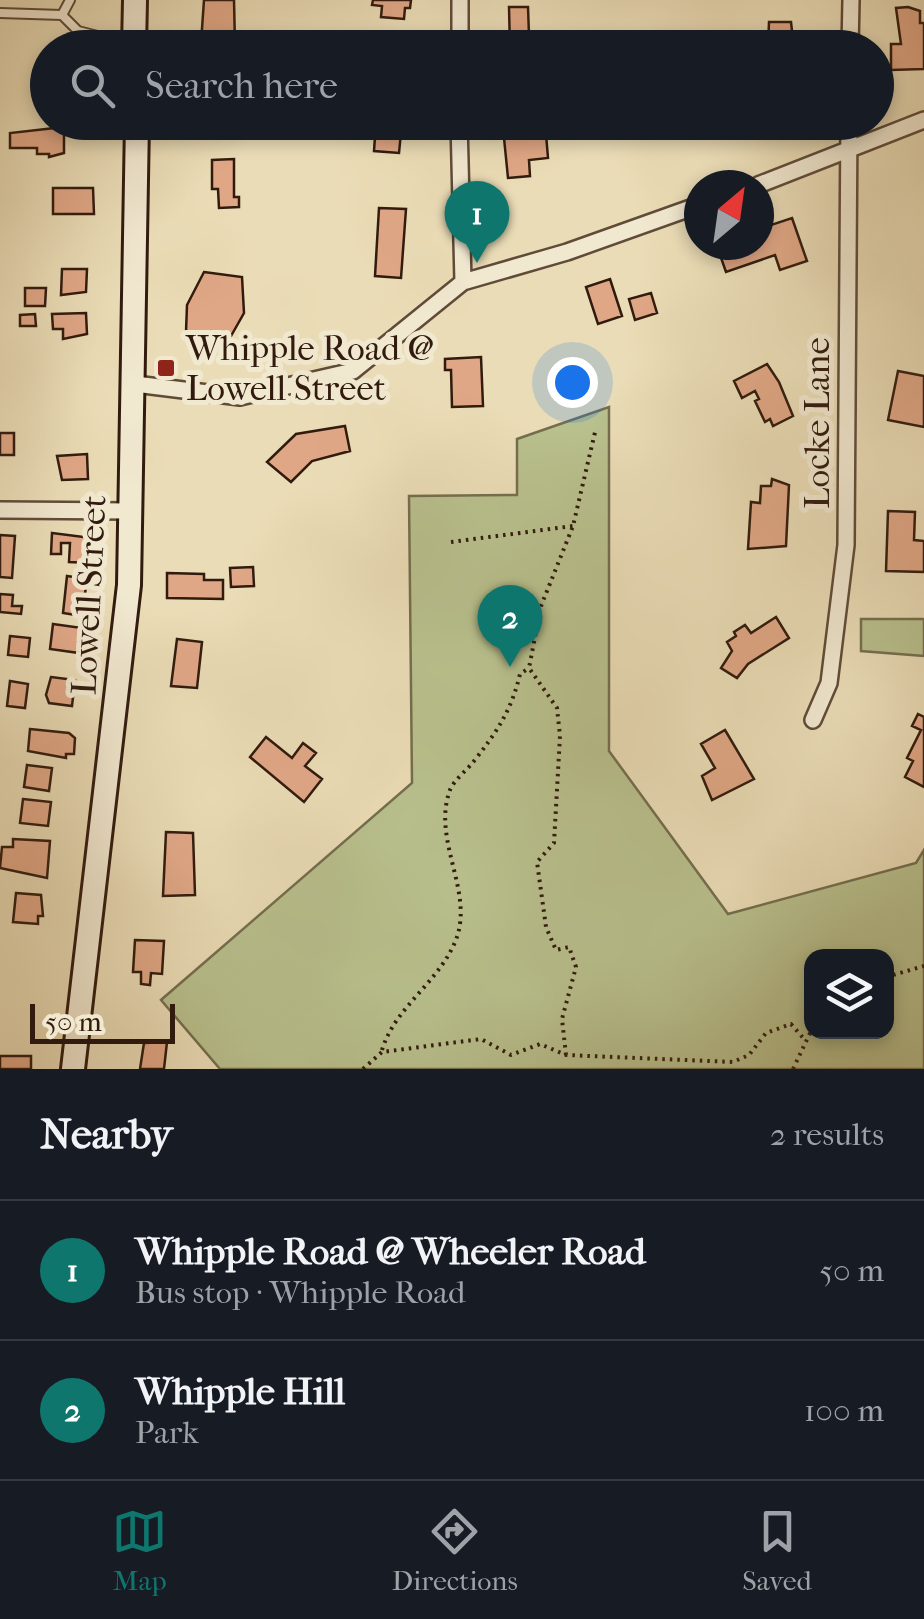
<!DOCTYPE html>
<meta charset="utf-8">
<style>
body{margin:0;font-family:"IM FELL French Canon",serif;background:#242831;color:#f1f3f6}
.controls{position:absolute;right:30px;bottom:30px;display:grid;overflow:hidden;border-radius:20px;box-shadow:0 5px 15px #0003}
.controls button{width:90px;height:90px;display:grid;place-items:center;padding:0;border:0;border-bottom:2px solid #363941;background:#171b24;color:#f1f3f6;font:50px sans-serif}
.compass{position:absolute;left:684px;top:170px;width:90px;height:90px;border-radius:50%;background:#171b24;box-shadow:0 5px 15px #0003;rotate:29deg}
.scale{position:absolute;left:30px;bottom:25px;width:145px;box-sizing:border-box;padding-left:10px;border:5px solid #311b0e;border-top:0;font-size:28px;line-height:35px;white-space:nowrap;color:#311b0e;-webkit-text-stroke:8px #f1e8d0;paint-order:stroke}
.you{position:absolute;left:572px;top:382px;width:35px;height:35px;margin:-25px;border:8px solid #fff;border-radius:50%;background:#1a73e8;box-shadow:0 0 0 15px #1a73e833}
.badge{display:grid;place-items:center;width:65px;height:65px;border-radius:50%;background:#0f766e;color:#fff;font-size:32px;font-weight:700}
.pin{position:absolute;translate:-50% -82px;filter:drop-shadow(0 2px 5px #0008)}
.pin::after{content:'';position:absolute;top:52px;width:35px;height:30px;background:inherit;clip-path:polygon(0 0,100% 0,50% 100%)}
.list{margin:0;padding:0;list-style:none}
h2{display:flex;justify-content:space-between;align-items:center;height:130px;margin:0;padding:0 40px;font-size:42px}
h2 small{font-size:32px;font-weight:400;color:#9ea1a6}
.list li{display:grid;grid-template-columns:65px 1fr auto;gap:30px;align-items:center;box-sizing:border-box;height:140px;padding:0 40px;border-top:2px solid #363941}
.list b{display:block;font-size:38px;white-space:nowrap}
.list p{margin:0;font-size:32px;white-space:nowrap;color:#9ea1a6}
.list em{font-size:32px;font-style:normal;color:#9ea1a6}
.icon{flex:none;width:55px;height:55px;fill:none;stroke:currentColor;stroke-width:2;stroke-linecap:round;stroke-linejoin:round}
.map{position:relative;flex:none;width:924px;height:1069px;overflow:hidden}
.search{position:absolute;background:#171b24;box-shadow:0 5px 15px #0003;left:30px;right:30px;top:30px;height:110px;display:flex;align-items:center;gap:25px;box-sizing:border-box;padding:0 35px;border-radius:55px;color:#9ea1a6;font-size:38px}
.sheet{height:410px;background:#171b24}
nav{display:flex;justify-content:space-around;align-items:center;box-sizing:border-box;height:140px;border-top:2px solid #363941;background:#171b24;font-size:28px;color:#9ea1a6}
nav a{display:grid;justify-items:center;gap:5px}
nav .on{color:#0f766e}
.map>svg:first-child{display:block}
.green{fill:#b8c08d;stroke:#746e4e;stroke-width:2.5;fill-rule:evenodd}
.building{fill:#e0a786;stroke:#311b0e;stroke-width:2.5}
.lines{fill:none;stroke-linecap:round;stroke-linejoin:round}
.lane-casing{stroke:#5f4b38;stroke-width:12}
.street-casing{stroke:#5f4b38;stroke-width:20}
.secondary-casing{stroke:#311b0e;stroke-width:28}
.path{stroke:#311b0e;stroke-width:4;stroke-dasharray:2.5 5;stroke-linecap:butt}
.lane{stroke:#f1e8d0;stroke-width:8}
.street{stroke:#f1e8d0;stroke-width:15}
.secondary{stroke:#f1e8d0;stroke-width:22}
.poi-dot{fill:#8f2418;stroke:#f1e8d0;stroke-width:4}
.labels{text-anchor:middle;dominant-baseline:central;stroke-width:10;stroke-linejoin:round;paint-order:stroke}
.poi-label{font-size:35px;fill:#311b0e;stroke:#f1e8d0;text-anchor:start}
.street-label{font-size:35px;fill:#311b0e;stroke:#f1e8d0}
</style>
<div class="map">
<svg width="924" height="1069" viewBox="0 0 924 1069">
<rect width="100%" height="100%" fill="#eadcb6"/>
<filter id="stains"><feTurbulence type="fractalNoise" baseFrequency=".002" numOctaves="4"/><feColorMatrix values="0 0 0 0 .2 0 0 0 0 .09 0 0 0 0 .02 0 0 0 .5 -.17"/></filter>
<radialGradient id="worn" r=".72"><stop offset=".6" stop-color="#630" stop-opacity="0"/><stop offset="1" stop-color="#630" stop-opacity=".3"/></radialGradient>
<path class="green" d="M609 407V751L728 914 916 863 924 850V1069H220L161 1000 412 783 409 496 517 495V439ZM886 956V1032H812V956Z
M861 619H924V656L861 651Z"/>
<path class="building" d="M204 0H234L235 45 201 43Z
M373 0H411L410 8H405L404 19 381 17 382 6 372 5Z
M509 7H528L529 35 562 34V48H510Z
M908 7 920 11V23H924V69L891 70V44H901L896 8Z
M769 22H791L794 48H768Z
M184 122H219V129H185Z
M376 122H402L399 153 374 151Z
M64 127V153L49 157V154H37V148H10V133Z
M546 134 548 158 529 160 530 176 508 178 504 138Z
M234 159V197H239V207L219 208 218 189H212V160Z
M53 188H93L94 214H53Z
M379 208 406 209 401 278 375 276Z
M792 218 807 261 780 270 775 255 726 272 719 252 759 245V229Z
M62 269H87L86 292 61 295Z
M204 272 242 277 244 313 231 336 186 332 187 305Z
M610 279 622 316 598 324 586 287Z
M25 288H46L45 306H25Z
M651 293 657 313 635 320 629 299Z
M86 313 87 334 63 339V329H53L52 314Z
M35 314 36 326H20V315Z
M481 357 483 406 452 407 451 370H445V359Z
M767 364 779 382 793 416 773 426 770 419 765 422 755 401 759 399 755 391 742 398 734 381Z
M898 371 924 376V427L888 420Z
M345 426 350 451 312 461 291 482 267 462 296 434Z
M0 433H14V455H0Z
M87 454 88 479 62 480 57 456Z
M772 479 789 485 786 546 748 549 751 502 760 503 761 486H771Z
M888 511 915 512 914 540 924 541V572L886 571Z
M52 533 92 538 91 563 69 562 70 543H61V554H51Z
M0 535 15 536 12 578 0 577Z
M253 567 254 586 231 587 230 568Z
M167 573 204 574V580H223V599L167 598Z
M67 576 87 579 82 616 63 613Z
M0 594 13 595 12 606H22L21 614 0 612Z
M776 617 789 638 748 664 737 678 721 668 732 651 727 642 736 636 734 632 745 625 751 633Z
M53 624 82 628 79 653 50 649Z
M10 636 30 638 28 657 8 655Z
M177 639 202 642 197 688 171 686Z
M51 677 75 680 72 706 49 703 46 695Z
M10 681 28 684 25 708 7 706Z
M918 714 924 717V787L905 777 913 761 907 758 921 730 912 726Z
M30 729 69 733 75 738 74 754H66V758L28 751Z
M725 730 754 779 712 800 702 776 715 768 701 744Z
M266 737 292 758 303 743 316 753 305 766 322 779 304 802 250 757Z
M27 765 52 768 49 791 24 787Z
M23 799 51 802 48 826 20 823Z
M166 832 193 833 195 895 163 896Z
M13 839 50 841 47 878 0 868 2 847H13Z
M16 893 41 895 43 916H38V924L13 922Z
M135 940 164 941 162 974 151 973 150 985 141 984V972H133Z
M167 1042 164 1069H140L144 1043Z
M0 1056H31V1069H0Z"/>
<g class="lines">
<g class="lane-casing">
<path id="lane" d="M0 13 62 15 70 0
M62 15 78 31 129 44"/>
</g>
<g class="street-casing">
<path id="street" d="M460 48V0
M850 48 851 0
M459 122 463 282
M758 185 924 120
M135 384 240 397 353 371 463 282 567 252 699 205
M0 510 129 511
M813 720 829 683 846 545 849 122"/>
</g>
<g class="secondary-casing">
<path id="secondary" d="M134 48 135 0
M73 1069 129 585 137 122"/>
</g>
<path class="path" d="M451 542 573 526
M886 977 924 966
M382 1050C395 1007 438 983 455 942 476 893 431 841 450 790 454 780 467 770 474 761 497 732 512 709 520 674L529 668
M566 1055 562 1019 576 967 569 947 556 950 546 927 537 862 554 843 560 736 557 708 529 668 541 606 573 526 596 428
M363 1069 382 1052 481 1039 511 1055 540 1044 566 1055 733 1062 749 1055 766 1033 791 1024 805 1040
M793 1069 812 1029"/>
<use href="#lane" class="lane"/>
<use href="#street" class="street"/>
<use href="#secondary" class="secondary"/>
</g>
<rect class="poi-dot" x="156" y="358" width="20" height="20" rx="5"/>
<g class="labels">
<g class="poi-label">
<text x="186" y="348">Whipple Road @<tspan x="186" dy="40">Lowell Street</tspan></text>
</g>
<g class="street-label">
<text transform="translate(817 423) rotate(-90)">Locke Lane</text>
<text transform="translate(89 595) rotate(-87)">Lowell Street</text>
</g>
</g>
<rect width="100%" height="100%" filter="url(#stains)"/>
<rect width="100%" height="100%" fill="url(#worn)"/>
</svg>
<div class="controls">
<button><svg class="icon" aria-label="layers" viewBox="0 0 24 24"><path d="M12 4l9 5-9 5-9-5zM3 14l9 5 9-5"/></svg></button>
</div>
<svg class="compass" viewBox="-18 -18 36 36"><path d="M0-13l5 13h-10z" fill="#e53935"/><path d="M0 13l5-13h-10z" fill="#9ea1a6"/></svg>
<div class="scale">50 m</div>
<div class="you"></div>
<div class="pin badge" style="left:477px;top:263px">1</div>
<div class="pin badge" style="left:510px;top:667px">2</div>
<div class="search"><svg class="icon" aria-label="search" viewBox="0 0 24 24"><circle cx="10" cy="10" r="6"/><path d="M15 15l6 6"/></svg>Search here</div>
</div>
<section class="sheet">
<h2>Nearby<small>2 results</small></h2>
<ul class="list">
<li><span class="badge">1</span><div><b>Whipple Road @ Wheeler Road</b><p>Bus stop · Whipple Road</p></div><em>50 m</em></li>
<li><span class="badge">2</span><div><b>Whipple Hill</b><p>Park</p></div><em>100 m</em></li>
</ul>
</section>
<nav>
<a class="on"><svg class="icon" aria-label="map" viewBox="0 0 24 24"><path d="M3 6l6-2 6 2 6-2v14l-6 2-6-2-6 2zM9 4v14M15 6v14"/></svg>Map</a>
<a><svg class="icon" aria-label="directions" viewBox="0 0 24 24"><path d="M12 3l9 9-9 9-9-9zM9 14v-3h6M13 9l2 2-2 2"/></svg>Directions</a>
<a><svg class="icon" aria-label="saved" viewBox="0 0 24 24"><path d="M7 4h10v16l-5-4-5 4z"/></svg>Saved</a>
</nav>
